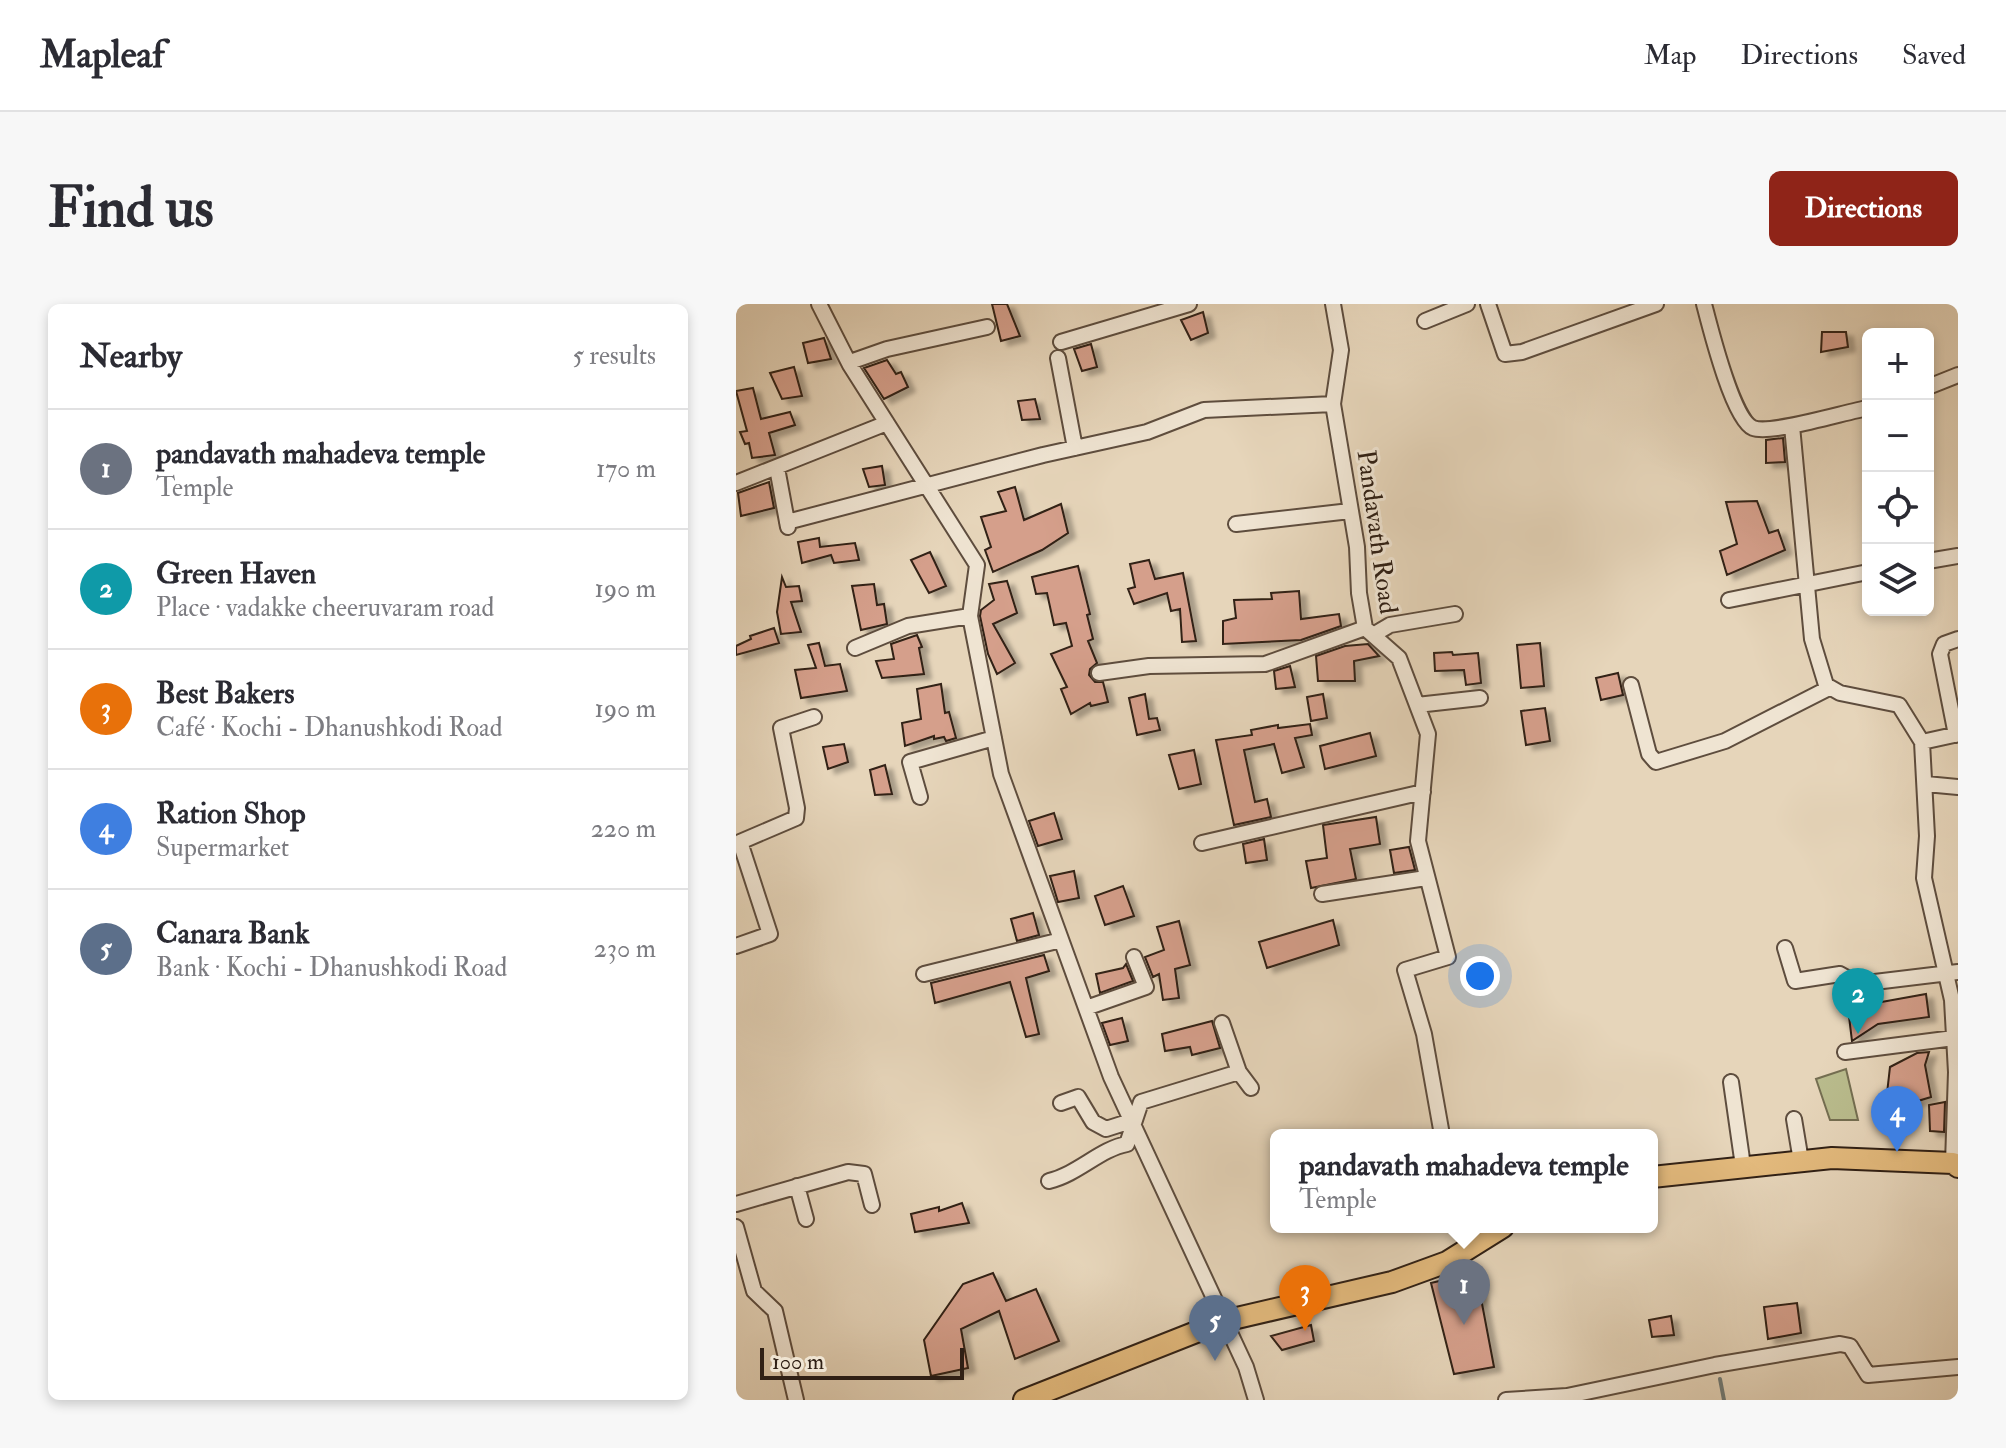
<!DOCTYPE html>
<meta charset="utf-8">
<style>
body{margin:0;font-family:"IM FELL Double Pica",serif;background:#f7f7f7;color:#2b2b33}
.controls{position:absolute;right:24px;top:24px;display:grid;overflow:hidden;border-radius:12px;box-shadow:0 4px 12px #0003}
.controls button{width:72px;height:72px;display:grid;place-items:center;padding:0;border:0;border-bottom:2px solid #e1e1e2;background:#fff;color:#2b2b33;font:40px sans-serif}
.scale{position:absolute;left:24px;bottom:20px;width:204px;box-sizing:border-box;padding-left:8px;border:4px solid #302015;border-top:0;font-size:22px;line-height:28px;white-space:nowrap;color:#302015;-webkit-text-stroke:6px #efe4d2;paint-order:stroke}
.you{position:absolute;left:744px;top:672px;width:28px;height:28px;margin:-20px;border:6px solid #fff;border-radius:50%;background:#1a73e8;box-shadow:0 0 0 12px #1a73e833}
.badge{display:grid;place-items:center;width:52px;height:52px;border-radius:50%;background:#8f2418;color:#fff;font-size:26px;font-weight:700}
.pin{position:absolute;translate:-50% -66px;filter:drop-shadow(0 2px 4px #0008)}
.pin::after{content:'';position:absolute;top:42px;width:28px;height:24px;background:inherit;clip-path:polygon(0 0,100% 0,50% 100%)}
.popup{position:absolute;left:534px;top:825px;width:388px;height:104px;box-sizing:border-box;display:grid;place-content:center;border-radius:12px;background:#fff;filter:drop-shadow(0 2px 6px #0005);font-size:26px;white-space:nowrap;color:#7c7c81}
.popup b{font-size:30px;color:#2b2b33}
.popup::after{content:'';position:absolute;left:50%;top:100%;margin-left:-16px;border:16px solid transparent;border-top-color:#fff}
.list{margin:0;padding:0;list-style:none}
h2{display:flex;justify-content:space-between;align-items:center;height:104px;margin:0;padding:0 32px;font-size:34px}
h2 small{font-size:26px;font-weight:400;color:#7c7c81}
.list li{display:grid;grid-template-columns:52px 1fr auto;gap:24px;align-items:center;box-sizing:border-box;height:120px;padding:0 32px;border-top:2px solid #e1e1e2}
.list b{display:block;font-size:30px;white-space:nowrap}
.list p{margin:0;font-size:26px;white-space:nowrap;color:#7c7c81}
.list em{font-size:26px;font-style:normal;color:#7c7c81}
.icon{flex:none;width:44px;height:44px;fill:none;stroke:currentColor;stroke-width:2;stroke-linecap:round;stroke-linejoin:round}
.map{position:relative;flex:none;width:1222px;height:1096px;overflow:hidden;border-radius:12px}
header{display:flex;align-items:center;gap:48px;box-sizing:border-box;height:112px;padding:0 40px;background:#fff;border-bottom:2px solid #e1e1e2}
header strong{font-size:38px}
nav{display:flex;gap:44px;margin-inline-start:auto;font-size:28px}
.intro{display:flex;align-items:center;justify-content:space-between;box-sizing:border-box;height:192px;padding:0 48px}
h1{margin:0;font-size:56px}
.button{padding:20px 36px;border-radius:12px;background:#8f2418;color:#fff;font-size:28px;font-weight:700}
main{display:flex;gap:48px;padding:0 48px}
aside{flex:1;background:#fff;border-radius:12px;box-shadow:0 4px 12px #0003}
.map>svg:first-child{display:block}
.grass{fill:#b9bc8d;stroke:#746e51;stroke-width:2}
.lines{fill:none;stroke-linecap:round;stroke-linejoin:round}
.stream{stroke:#6f7a77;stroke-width:4}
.building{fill:#d59f8b;stroke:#302015;stroke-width:2;filter:url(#shadow)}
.minor-casing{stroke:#5e4d3e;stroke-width:18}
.highway-casing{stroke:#302015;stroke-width:24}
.minor{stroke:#efe4d2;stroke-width:14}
.highway{stroke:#e3ba7d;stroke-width:20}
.labels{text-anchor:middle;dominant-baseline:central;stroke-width:6;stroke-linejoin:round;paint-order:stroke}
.street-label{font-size:26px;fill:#302015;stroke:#efe4d2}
</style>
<header>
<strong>Mapleaf</strong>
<nav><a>Map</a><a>Directions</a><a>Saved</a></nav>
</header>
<div class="intro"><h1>Find us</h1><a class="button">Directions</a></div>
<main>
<aside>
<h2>Nearby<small>5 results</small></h2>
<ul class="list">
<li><span class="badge" style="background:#6b7280">1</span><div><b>pandavath mahadeva temple</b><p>Temple</p></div><em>170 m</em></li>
<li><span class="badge" style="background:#0f9aa8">2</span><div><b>Green Haven</b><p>Place · vadakke cheeruvaram road</p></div><em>190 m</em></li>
<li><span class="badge" style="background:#e8710a">3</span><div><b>Best Bakers</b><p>Café · Kochi - Dhanushkodi Road</p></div><em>190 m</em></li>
<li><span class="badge" style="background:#3f7fe0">4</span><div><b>Ration Shop</b><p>Supermarket</p></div><em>220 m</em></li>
<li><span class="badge" style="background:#5c6f8a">5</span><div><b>Canara Bank</b><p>Bank · Kochi - Dhanushkodi Road</p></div><em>230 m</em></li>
</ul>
</aside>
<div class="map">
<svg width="1222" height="1096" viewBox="0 0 1222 1096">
<defs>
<filter id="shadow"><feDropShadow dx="7" dy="4.5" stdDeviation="2" flood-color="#0004"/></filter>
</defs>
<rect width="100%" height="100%" fill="#e6d5ba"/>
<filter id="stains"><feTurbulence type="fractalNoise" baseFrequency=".0025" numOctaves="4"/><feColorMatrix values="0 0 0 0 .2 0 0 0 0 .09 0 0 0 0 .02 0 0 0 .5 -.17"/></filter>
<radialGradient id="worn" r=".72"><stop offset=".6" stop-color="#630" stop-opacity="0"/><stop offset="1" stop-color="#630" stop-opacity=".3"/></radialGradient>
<path class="grass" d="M1110 765 1122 816H1094L1080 775Z"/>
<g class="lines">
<path class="stream" d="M984 1075 988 1096"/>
</g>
<path class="building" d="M256 0H271L284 32 265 37Z
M467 8 472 29 455 36 445 16Z
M1086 28H1110L1112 43 1085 48Z
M88 34 95 55 72 59 67 39Z
M355 40 361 63 346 67 338 45Z
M151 56 160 70 165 68 172 83 148 95 128 64Z
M58 63 66 92 46 95 34 69Z
M17 84 25 115 54 108 59 121 33 129 39 151 16 154 13 139 9 140 4 128 11 127 0 87Z
M299 95 304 115 286 116 282 97Z
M1047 134 1049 158 1030 159V136Z
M146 162 149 181 133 183 127 165Z
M33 178 38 204 5 212 2 189Z
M279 183 288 216 325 200 332 229 306 246 257 268 249 246 255 243 245 213 270 207 262 188Z
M1021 197 1033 229 1042 226 1049 246 991 271 984 247 1001 240 990 198Z
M83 234 84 243 119 239 123 256 98 259 95 251 66 259 62 238Z
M194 248 210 282 193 289 175 256Z
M413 256 419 275 447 269 460 337 446 338 444 305 435 307 431 289 398 300 392 285 399 283 394 260Z
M342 262 354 310 351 311 357 335 352 337 361 359 354 365 353 371 359 378H367L372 398 355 402 354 399 335 410 325 385 331 383 315 350 336 342 330 319 318 321 311 289 300 290 296 273Z
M46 273 50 283 63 282 66 297 55 298 65 328 45 330 41 308Z
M271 277 281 309 257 320 279 359 261 370 252 350 244 312 245 306 258 296 253 280Z
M138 280 141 301 148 300 151 320 125 326 116 282Z
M563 287 565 315 603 310 605 322 565 336 487 340V317L500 314 498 296 536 295 535 289Z
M38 324 43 339 0 351V342L15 335 14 332Z
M181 331 186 343 183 344 188 370 146 374 140 357 158 355 155 340Z
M83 339 89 362 104 360 111 387 65 394 59 366 80 364 72 341Z
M804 339 808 382 785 384 781 341Z
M632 340 643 352 618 357 619 377H582L580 352 609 342Z
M716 348 717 351 742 349 745 379 730 381 728 366 699 367 698 349Z
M554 362 559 383 540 385 538 367Z
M882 369 887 391 865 396 860 374Z
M205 380 209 409 213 408 220 434 210 437 208 433 198 435V432L169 442 166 419 185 415 181 385Z
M409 390 413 415 421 414 424 426 401 431 393 394Z
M587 390 591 414 575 417 571 393Z
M809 404 814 437 790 441 785 407Z
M574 420 576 431 559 434 568 463 546 469 538 440 508 446 519 498 531 495 535 513 498 521 480 436 516 431 515 426 542 421V424Z
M634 429 640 452 589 465 584 442Z
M108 440 112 458 92 465 87 443Z
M458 446 465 480 443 485 433 451Z
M149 461 156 490 139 491 134 466Z
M318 509 326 535 302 542 293 517Z
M640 513 644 540 614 545 620 575 575 584 570 557 591 554 587 521Z
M528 535 531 556 510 559 507 540Z
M673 543 679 566 658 569 654 546Z
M338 567 343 594 322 598 314 572Z
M387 582 398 612 369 621 359 592Z
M297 609 303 631 281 637 275 615Z
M597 616 603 641 531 664 523 638Z
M443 617 454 661 439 665 443 694 427 696 423 670 417 673 409 653 428 646 421 623Z
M308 651 313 667 290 674 303 730 290 733 274 678 199 699 195 679Z
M390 660 397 677 364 689 360 670 387 664Z
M1190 690 1193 713 1142 720 1116 737 1112 704Z
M386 714 392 737 374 741 366 719Z
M476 717 484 744 456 751 454 743 429 747 426 730Z
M1193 748 1189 761 1195 793 1149 807 1154 763 1181 749Z
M1209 798 1208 828 1194 827 1193 801Z
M226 899 233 919 179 928 175 910 203 903V907Z
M740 968 758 1063 718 1070 695 979Z
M257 969 270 997 300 985 323 1037 279 1055 263 1007 225 1025 232 1064 195 1072 188 1036 227 980Z
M1061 999 1065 1029 1032 1035 1028 1003Z
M935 1012 938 1031 916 1033 913 1016Z
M575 1021 578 1037 546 1046 535 1032Z"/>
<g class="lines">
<g class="minor-casing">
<path id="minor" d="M83 0 114 61 241 261 234 312 265 470 375 773 510 1063 520 1096
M597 0 605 46 597 100 621 243 623 289 629 324 663 354 692 430 682 537 712 653 669 666 688 730 706 831
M752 0 769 50 786 48 920 0
M968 0C974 23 997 116 1017 124 1035 131 1109 108 1132 104
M689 17 731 0
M325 38 453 0
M322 54 339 144
M114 58 151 45 251 23
M1192 83 1222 71
M1056 122 1076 335 1090 381 1104 389 1163 401 1186 438
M41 164 52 223
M0 179 151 119
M51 218 307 151 411 128 468 106 597 100
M500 220 614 207
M1192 257 1222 252
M993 296 1132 268
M637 331 654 321 719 310
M119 344 172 322 234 312
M363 369 413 362 529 360 629 324
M895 381 913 450 920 458 989 437 1093 384
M681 401 744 394
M1220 431 1204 350 1208 340 1222 335
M1190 480 1222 483
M184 493 174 458 258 434
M466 539 687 488
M586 590 690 574
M0 642 34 630 4 538 60 514 61 504 45 424 78 413
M1049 644 1059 677 1104 670 1122 680 1222 668
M188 670 325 636
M350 704 410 683 398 653
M1109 748 1218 734
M503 768 515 784
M995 778 1007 862
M325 799 342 793 357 818 370 825 395 817
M1058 815 1065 857
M1217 859 1220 768 1216 696 1188 574 1191 532 1186 438 1222 430
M313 877C342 870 364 845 391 840L405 798 503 768 486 719
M61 882 70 915
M0 900 112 868 128 870 136 901
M0 923 18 987 39 1007 60 1096
M770 1096 831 1092 979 1061 1104 1040 1114 1042 1132 1071 1222 1063"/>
</g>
<g class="highway-casing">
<path id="highway" d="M916 873 1096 854 1217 859 1222 863
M288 1096 488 1017 656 978 711 958 767 923"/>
</g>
<use href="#minor" class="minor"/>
<use href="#highway" class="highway"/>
</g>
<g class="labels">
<g class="street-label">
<text transform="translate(641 228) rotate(82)">Pandavath Road</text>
</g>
</g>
<rect width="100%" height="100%" filter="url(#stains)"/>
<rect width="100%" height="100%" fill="url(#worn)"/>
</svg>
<div class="controls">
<button>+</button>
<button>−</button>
<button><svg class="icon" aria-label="locate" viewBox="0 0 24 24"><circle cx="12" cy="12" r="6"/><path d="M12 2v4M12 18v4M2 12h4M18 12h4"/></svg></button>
<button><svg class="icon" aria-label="layers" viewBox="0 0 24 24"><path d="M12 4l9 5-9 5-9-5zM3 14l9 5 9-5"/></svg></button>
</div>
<div class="scale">100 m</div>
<div class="you"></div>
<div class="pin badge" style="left:728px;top:1021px;background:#6b7280">1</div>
<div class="popup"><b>pandavath mahadeva temple</b>Temple</div>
<div class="pin badge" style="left:1122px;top:730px;background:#0f9aa8">2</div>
<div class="pin badge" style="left:569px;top:1027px;background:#e8710a">3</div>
<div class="pin badge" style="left:1161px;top:848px;background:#3f7fe0">4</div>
<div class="pin badge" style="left:479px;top:1057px;background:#5c6f8a">5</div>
</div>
</main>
